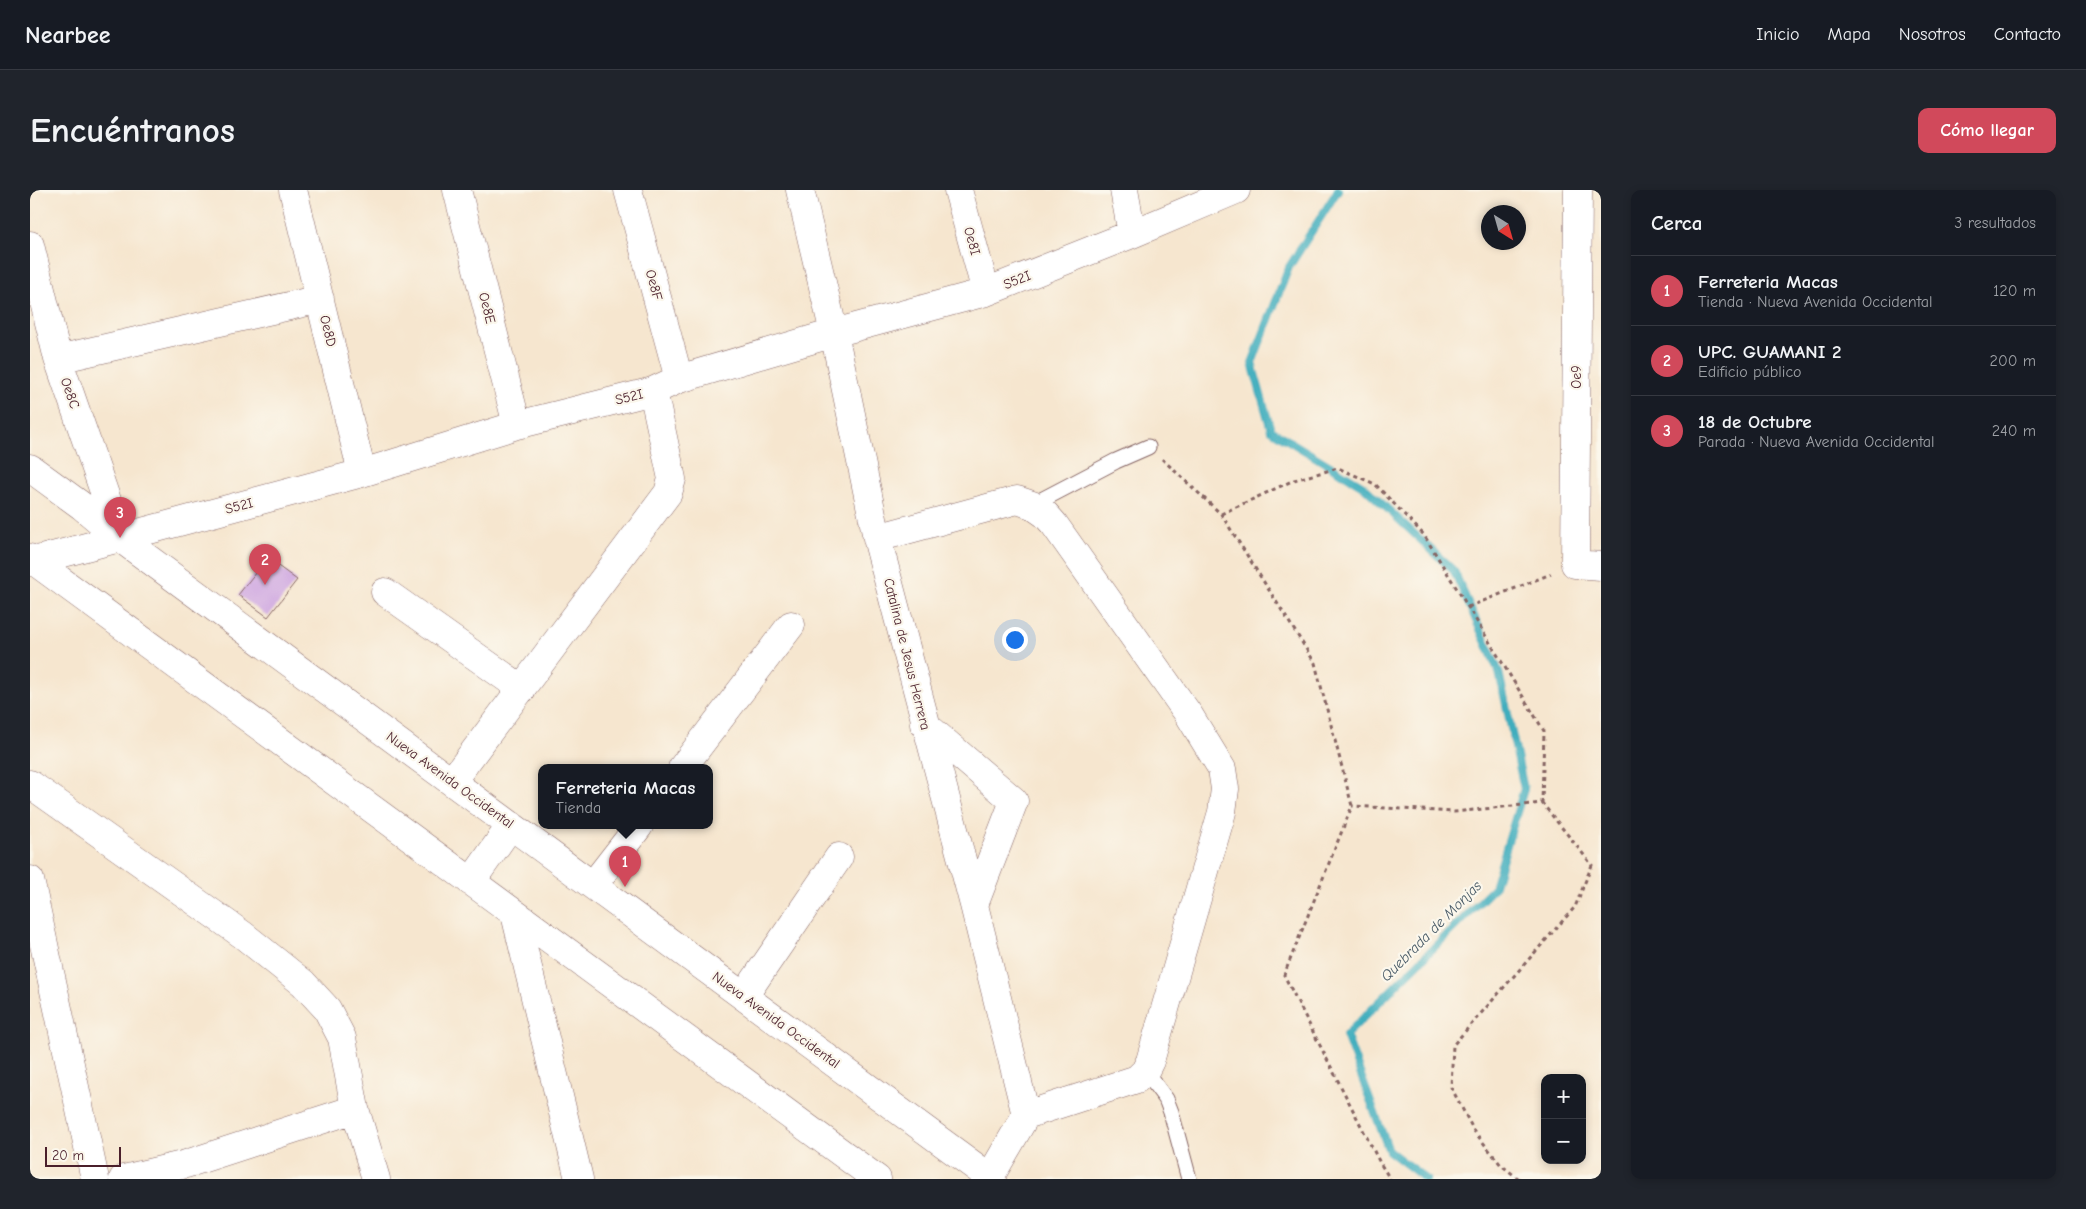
<!DOCTYPE html>
<html lang="es">
<meta charset="utf-8">
<style>
body{margin:0;font-family:"Comic Neue",sans-serif;background:#20242c;color:#f1f3f6}
.controls{position:absolute;right:15px;bottom:15px;display:grid;overflow:hidden;border-radius:10px;box-shadow:0 2px 8px #0003}
.controls button{width:45px;height:45px;display:grid;place-items:center;padding:0;border:0;border-bottom:1px solid #363941;background:#171b24;color:#f1f3f6;font:25px sans-serif}
.compass{position:absolute;left:1451px;top:15px;width:45px;height:45px;border-radius:50%;background:#171b24;box-shadow:0 2px 8px #0003;rotate:143deg}
.scale{position:absolute;left:15px;bottom:12px;width:76px;box-sizing:border-box;padding-left:5px;border:2px solid #4a1f2b;border-top:0;font-size:14px;line-height:18px;white-space:nowrap;color:#4a1f2b;-webkit-text-stroke:4px #fbf7ec;paint-order:stroke}
.you{position:absolute;left:984px;top:449px;width:18px;height:18px;margin:-12px;border:4px solid #fff;border-radius:50%;background:#1a73e8;box-shadow:0 0 0 8px #1a73e833}
.badge{display:grid;place-items:center;width:32px;height:32px;border-radius:50%;background:#d1495b;color:#fff;font-size:16px;font-weight:700}
.pin{position:absolute;translate:-50% -41px;filter:drop-shadow(0 1px 2px #0008)}
.pin::after{content:'';position:absolute;top:26px;width:18px;height:15px;background:inherit;clip-path:polygon(0 0,100% 0,50% 100%)}
.popup{position:absolute;left:508px;top:574px;width:175px;height:65px;box-sizing:border-box;display:grid;place-content:center;border-radius:10px;background:#171b24;filter:drop-shadow(0 1px 4px #0005);font-size:16px;white-space:nowrap;color:#9ea1a6}
.popup b{font-size:19px;color:#f1f3f6}
.popup::after{content:'';position:absolute;left:50%;top:100%;margin-left:-10px;border:10px solid transparent;border-top-color:#171b24}
.list{margin:0;padding:0;list-style:none}
h2{display:flex;justify-content:space-between;align-items:center;height:65px;margin:0;padding:0 20px;font-size:21px}
h2 small{font-size:16px;font-weight:400;color:#9ea1a6}
.list li{display:grid;grid-template-columns:32px 1fr auto;gap:15px;align-items:center;box-sizing:border-box;height:70px;padding:0 20px;border-top:1px solid #363941}
.list b{display:block;font-size:19px;white-space:nowrap}
.list p{margin:0;font-size:16px;white-space:nowrap;color:#9ea1a6}
.list em{font-size:16px;font-style:normal;color:#9ea1a6}
.map{position:relative;flex:none;width:1571px;height:989px;overflow:hidden;border-radius:10px}
header{display:flex;align-items:center;gap:30px;box-sizing:border-box;height:70px;padding:0 25px;background:#171b24;border-bottom:1px solid #363941}
header strong{font-size:24px}
nav{display:flex;gap:28px;margin-inline-start:auto;font-size:18px}
.intro{display:flex;align-items:center;justify-content:space-between;box-sizing:border-box;height:120px;padding:0 30px}
h1{margin:0;font-size:35px}
.button{padding:12px 22px;border-radius:10px;background:#d1495b;color:#fff;font-size:18px;font-weight:700}
main{display:flex;gap:30px;padding:0 30px}
aside{flex:1;background:#171b24;border-radius:10px;box-shadow:0 2px 8px #0003}
.map>svg:first-child{display:block}
.lines{fill:none;stroke-linecap:round;stroke-linejoin:round}
.stream{stroke:#40adbd;stroke-width:8}
.building{fill:#cda4e0}
.service-casing{stroke:#866564;stroke-width:17}
.minor-casing{stroke:#866564;stroke-width:29}
.path{stroke:#866564;stroke-width:3;stroke-dasharray:4 4;stroke-linecap:butt}
.service{stroke:#fff;stroke-width:15}
.minor{stroke:#fff;stroke-width:28}
.labels{text-anchor:middle;dominant-baseline:central;stroke-width:4.5;stroke-linejoin:round;paint-order:stroke}
.street-label{font-size:14px;fill:#4a1f2b;stroke:#fbf7ec}
.water-label{font-size:15px;font-style:italic;fill:#465865;stroke:#fbf7ec}
</style>
<header>
<strong>Nearbee</strong>
<nav><a>Inicio</a><a>Mapa</a><a>Nosotros</a><a>Contacto</a></nav>
</header>
<div class="intro"><h1>Encuéntranos</h1><a class="button">Cómo llegar</a></div>
<main>
<div class="map">
<svg width="1571" height="989" viewBox="0 0 1571 989">
<rect width="100%" height="100%" fill="#fbf7ec"/>
<filter id="ink" filterUnits="userSpaceOnUse"><feTurbulence type="fractalNoise" baseFrequency=".02" numOctaves="2"/><feDisplacementMap in="SourceGraphic" scale="10" xChannelSelector="R" yChannelSelector="G"/><feConvolveMatrix kernelMatrix="1 2 1 2 8 2 1 2 1" color-interpolation-filters="sRGB"/></filter>
<filter id="wash" filterUnits="userSpaceOnUse"><feTurbulence type="fractalNoise" baseFrequency=".0096" numOctaves="4" result="noise"/><feDisplacementMap in="SourceGraphic" scale="20" xChannelSelector="R" yChannelSelector="G"/><feGaussianBlur stdDeviation="1.12" result="paint"/><feColorMatrix in="noise" values="0 0 0 0 0 0 0 0 0 0 0 0 0 0 0 0 0 1.4 0 .05"/><feComposite in="paint" operator="in"/></filter>
<g filter="url(#wash)">
<rect width="100%" height="100%" fill="#f6e6cf"/>
<g class="lines">
<path class="stream" d="M1308 0 1259 77 1222 173 1241 240 1333 296 1424 381 1469 482 1494 599 1464 698 1316 845 1359 961 1396 989"/>
</g>
<g id="blocks">
<path class="building" d="M237 368 267 390 238 427 208 405Z"/>
</g>
</g>
<g filter="url(#ink)">
<use href="#blocks" fill-opacity="0" stroke="#866564" stroke-width="1"/>
<g class="lines">
<g class="service-casing">
<path id="service" d="M1002 315 1086 271 1118 257
M1115 881 1136 909 1141 922 1159 989"/>
</g>
<g class="minor-casing">
<path id="minor" d="M263 0 332 283
M427 0 487 235
M598 0 649 189
M770 0 804 143 847 348 944 715 996 925
M928 0 956 102
M1094 0 1102 44
M1548 0 1545 374 1571 376
M0 55 28 169 90 348
M28 169 290 109
M0 278 52 316 90 348 962 989
M847 348 987 310 1002 315 1015 324 1024 334 1159 525 1192 579 1195 599 1192 622 1120 871 1115 881 1107 889 996 925 960 987
M0 368 847 989
M0 372 332 283 487 235 623 201 649 189 804 143 956 102 1102 44 1206 0
M355 402 492 499
M894 534 984 611 944 715
M652 578 761 435
M422 591 638 303 642 289 623 201
M0 594 213 745 273 793 297 819 312 848 325 919 346 989
M0 690 65 989
M441 692 481 635
M563 695 609 636
M485 724 549 989
M714 806 809 667
M93 989 156 974 325 919"/>
</g>
<path class="path" d="M1132 269 1191 324 1285 473 1322 616 1254 785 1350 973 1360 989
M1191 324 1264 290 1308 278 1345 294 1394 345 1514 541 1512 613 1424 622 1322 616
M1438 417 1521 384
M1489 989 1471 975 1444 941 1421 897 1423 855 1545 717 1562 675 1512 613"/>
<use href="#service" class="service"/>
<use href="#minor" class="minor"/>
</g>
</g>
<g class="labels">
<g class="street-label">
<text transform="translate(942 51) rotate(74)">Oe8I</text>
<text transform="translate(987 90) rotate(-22)">S52I</text>
<text transform="translate(624 95) rotate(75)">Oe8F</text>
<text transform="translate(457 118) rotate(76)">Oe8E</text>
<text transform="translate(298 141) rotate(76)">Oe8D</text>
<text transform="translate(1546 187) rotate(-90)">Oe9</text>
<text transform="translate(40 203) rotate(71)">Oe8C</text>
<text transform="translate(599 207) rotate(-14)">S52I</text>
<text transform="translate(209 316) rotate(-15)">S52I</text>
<text transform="translate(877 464) rotate(76)">Catalina de Jesus Herrera</text>
<text transform="translate(420 590) rotate(36)">Nueva Avenida Occidental</text>
<text transform="translate(746 830) rotate(36)">Nueva Avenida Occidental</text>
</g>
<g class="water-label">
<text transform="translate(1401 741) rotate(-45)">Quebrada de Monjas</text>
</g>
</g>
</svg>
<div class="controls">
<button>+</button>
<button>−</button>
</div>
<svg class="compass" viewBox="-18 -18 36 36"><path d="M0-13l5 13h-10z" fill="#e53935"/><path d="M0 13l5-13h-10z" fill="#9ea1a6"/></svg>
<div class="scale">20 m</div>
<div class="you"></div>
<div class="pin badge" style="left:595px;top:697px">1</div>
<div class="popup"><b>Ferreteria Macas</b>Tienda</div>
<div class="pin badge" style="left:235px;top:395px">2</div>
<div class="pin badge" style="left:90px;top:348px">3</div>
</div>
<aside>
<h2>Cerca<small>3 resultados</small></h2>
<ul class="list">
<li><span class="badge">1</span><div><b>Ferreteria Macas</b><p>Tienda · Nueva Avenida Occidental</p></div><em>120 m</em></li>
<li><span class="badge">2</span><div><b>UPC. GUAMANI 2</b><p>Edificio público</p></div><em>200 m</em></li>
<li><span class="badge">3</span><div><b>18 de Octubre</b><p>Parada · Nueva Avenida Occidental</p></div><em>240 m</em></li>
</ul>
</aside>
</main>
